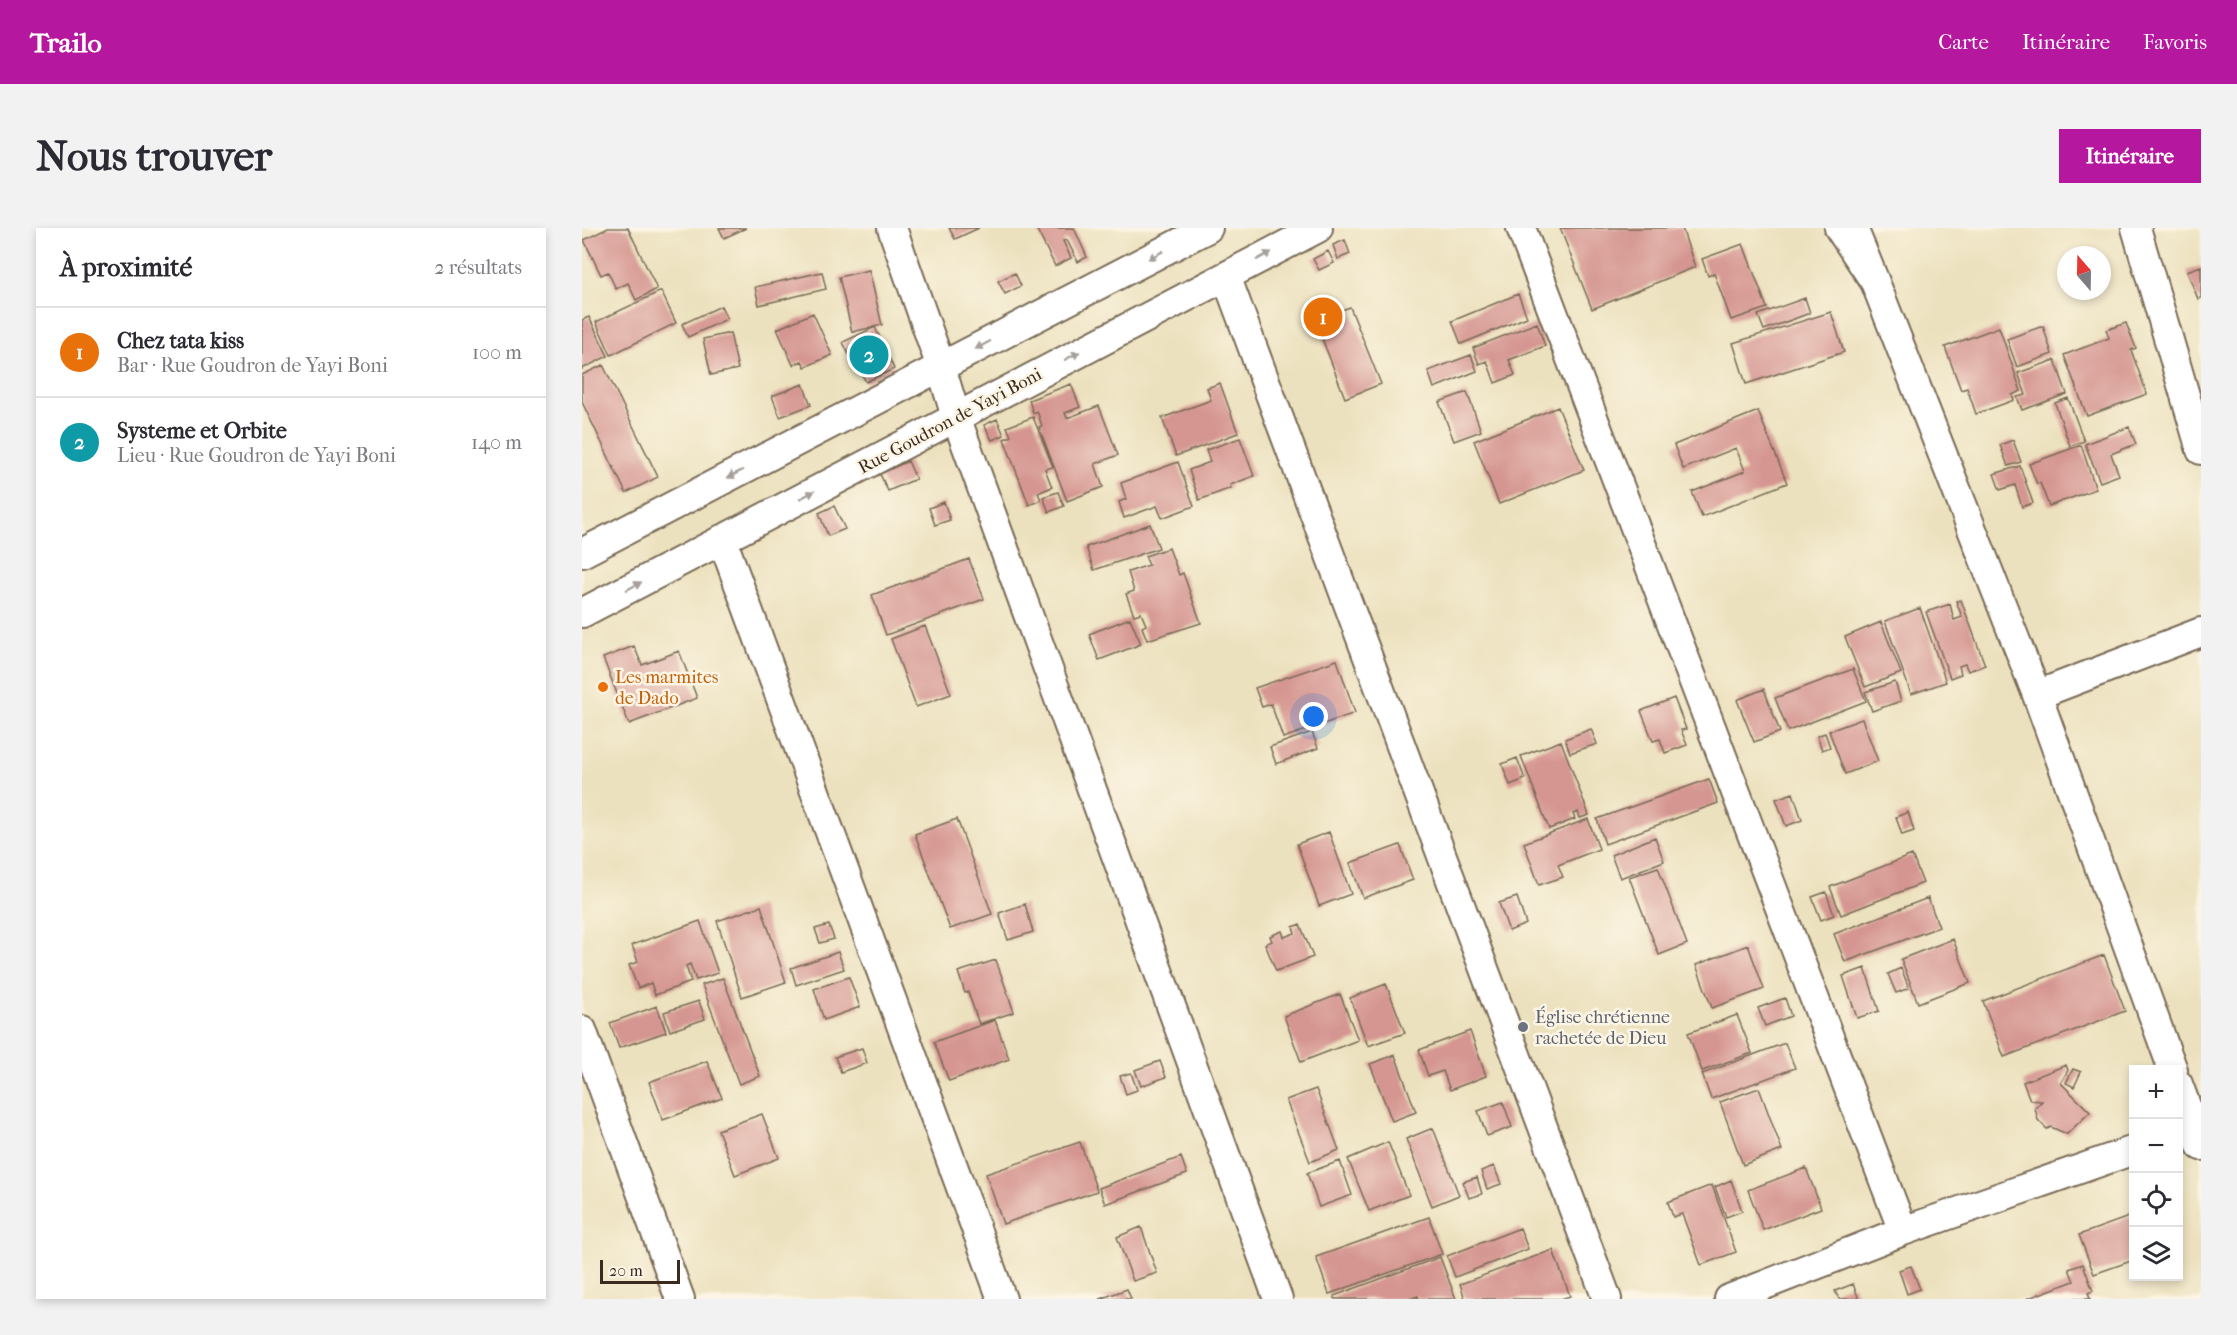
<!DOCTYPE html>
<html lang="fr">
<meta charset="utf-8">
<style>
body{margin:0;font-family:"IM FELL French Canon",serif;background:#f2f2f3;color:#2b2b33}
.controls{position:absolute;right:18px;bottom:18px;display:grid;overflow:hidden;border-radius:0px;box-shadow:0 3px 9px #0003}
.controls button{width:54px;height:54px;display:grid;place-items:center;padding:0;border:0;border-bottom:2px solid #e1e1e2;background:#fff;color:#2b2b33;font:30px sans-serif}
.compass{position:absolute;left:1475px;top:18px;width:54px;height:54px;border-radius:50%;background:#fff;box-shadow:0 3px 9px #0003;rotate:340deg}
.scale{position:absolute;left:18px;bottom:15px;width:80px;box-sizing:border-box;padding-left:6px;border:3px solid #3b2a1e;border-top:0;font-size:16px;line-height:21px;white-space:nowrap;color:#3b2a1e;-webkit-text-stroke:4px #fcf5e5;paint-order:stroke}
.you{position:absolute;left:732px;top:489px;width:21px;height:21px;margin:-15px;border:4px solid #fff;border-radius:50%;background:#1a73e8;box-shadow:0 0 0 9px #1a73e833}
.badge{display:grid;place-items:center;width:39px;height:39px;border-radius:50%;background:#b5179e;color:#fff;font-size:20px;font-weight:700}
.pin{position:absolute;translate:-50% -50%;border:3px solid #fff;box-shadow:0 2px 6px #0006}
.list{margin:0;padding:0;list-style:none}
h2{display:flex;justify-content:space-between;align-items:center;height:78px;margin:0;padding:0 24px;font-size:26px}
h2 small{font-size:20px;font-weight:400;color:#7c7c81}
.list li{display:grid;grid-template-columns:39px 1fr auto;gap:18px;align-items:center;box-sizing:border-box;height:90px;padding:0 24px;border-top:2px solid #e1e1e2}
.list b{display:block;font-size:22px;white-space:nowrap}
.list p{margin:0;font-size:20px;white-space:nowrap;color:#7c7c81}
.list em{font-size:20px;font-style:normal;color:#7c7c81}
.icon{flex:none;width:33px;height:33px;fill:none;stroke:currentColor;stroke-width:2;stroke-linecap:round;stroke-linejoin:round}
.map{position:relative;flex:none;width:1619px;height:1071px;overflow:hidden;border-radius:0px}
header{display:flex;align-items:center;gap:36px;box-sizing:border-box;height:84px;padding:0 30px;background:#b5179e;color:#fff}
header strong{font-size:28px}
nav{display:flex;gap:33px;margin-inline-start:auto;font-size:21px}
.intro{display:flex;align-items:center;justify-content:space-between;box-sizing:border-box;height:144px;padding:0 36px}
h1{margin:0;font-size:42px}
.button{padding:15px 27px;border-radius:0px;background:#b5179e;color:#fff;font-size:21px;font-weight:700}
main{display:flex;gap:36px;padding:0 36px}
aside{flex:1;background:#fff;border-radius:0px;box-shadow:0 3px 9px #0003}
.map>svg:first-child{display:block}
.building{fill:#d59691}
.lines{fill:none;stroke-linecap:round;stroke-linejoin:round}
.minor-casing{stroke:#796a56;stroke-width:32}
.minor{stroke:#fff;stroke-width:28}
.oneway{fill:#a79f9a}
.food-dot{fill:#e8710a;stroke:#fcf5e5;stroke-width:2}
.worship-dot{fill:#6b7280;stroke:#fcf5e5;stroke-width:2}
.labels{text-anchor:middle;dominant-baseline:central;stroke-width:5;stroke-linejoin:round;paint-order:stroke}
.street-label{font-size:18px;fill:#3b2a1e;stroke:#fcf5e5}
.food-label{font-size:18px;fill:#c56008;stroke:#fcf5e5;text-anchor:start}
.worship-label{font-size:18px;fill:#5b616d;stroke:#fcf5e5;text-anchor:start}
</style>
<header>
<strong>Trailo</strong>
<nav><a>Carte</a><a>Itinéraire</a><a>Favoris</a></nav>
</header>
<div class="intro"><h1>Nous trouver</h1><a class="button">Itinéraire</a></div>
<main>
<aside>
<h2>À proximité<small>2 résultats</small></h2>
<ul class="list">
<li><span class="badge" style="background:#e8710a">1</span><div><b>Chez tata kiss</b><p>Bar · Rue Goudron de Yayi Boni</p></div><em>100 m</em></li>
<li><span class="badge" style="background:#0f9aa8">2</span><div><b>Systeme et Orbite</b><p>Lieu · Rue Goudron de Yayi Boni</p></div><em>140 m</em></li>
</ul>
</aside>
<div class="map">
<svg width="1619" height="1071" viewBox="0 0 1619 1071">
<rect width="100%" height="100%" fill="#fcf5e5"/>
<filter id="ink" filterUnits="userSpaceOnUse"><feTurbulence type="fractalNoise" baseFrequency=".0167" numOctaves="2"/><feDisplacementMap in="SourceGraphic" scale="12" xChannelSelector="R" yChannelSelector="G"/><feConvolveMatrix kernelMatrix="1 2 1 2 8 2 1 2 1" color-interpolation-filters="sRGB"/></filter>
<filter id="wash" filterUnits="userSpaceOnUse"><feTurbulence type="fractalNoise" baseFrequency=".008" numOctaves="4" result="noise"/><feDisplacementMap in="SourceGraphic" scale="24" xChannelSelector="R" yChannelSelector="G"/><feGaussianBlur stdDeviation="1.35" result="paint"/><feColorMatrix in="noise" values="0 0 0 0 0 0 0 0 0 0 0 0 0 0 0 0 0 1.4 0 .05"/><feComposite in="paint" operator="in"/></filter>
<g filter="url(#wash)">
<rect width="100%" height="100%" fill="#ece1be"/>
<g id="blocks">
<path class="building" d="M26 0H46L75 61 54 72 46 55 34 61 26 44 19 47 2 12Z
M137 0H164L142 10Z
M367 0H397L373 11Z
M454 0H492L505 29 496 34 485 12 481 13 489 30 473 38Z
M978 0H1100L1113 39 1010 81Z
M763 12 768 26 756 31 751 17Z
M1161 16 1185 80 1149 92 1132 45 1126 48 1120 31Z
M746 23 752 35 737 42 731 31Z
M1619 38V70L1616 71 1605 43Z
M287 42 300 97 270 104 257 49Z
M240 44 244 61 177 77 173 59Z
M433 45 439 58 423 66 416 53Z
M79 63 94 95 29 127 14 94Z
M936 66 945 89 879 116 870 93Z
M1223 70 1228 85 1182 102 1176 87Z
M139 78 145 91 106 109 100 96Z
M768 79 799 156 763 170 733 92Z
M1249 84 1262 124 1164 156 1151 115Z
M231 85 250 127 223 139 220 133 211 137 195 101Z
M7 89 26 128 0 141V92Z
M955 95 963 118 927 132 933 147 913 155 905 133 897 136 891 120Z
M1544 95 1554 120 1549 122 1565 166 1505 188 1482 127 1527 110 1524 102Z
M1461 98 1470 126 1435 139 1425 111Z
M293 99 312 141 284 154 278 143 275 144 261 114Z
M1417 99 1439 163 1430 167 1432 172 1394 186 1385 160 1379 162 1363 119Z
M148 105 156 141 129 147 121 111Z
M889 127 895 143 852 160 846 143Z
M1473 132 1485 166 1440 182 1435 169 1444 167 1436 145Z
M21 137 76 249 44 265 0 174V147Z
M638 155 656 205 594 228 580 190 629 172 625 160Z
M221 156 229 177 198 189 190 168Z
M489 156 498 179 483 185 485 190 517 178 536 227 513 236 521 259 485 273 457 199 460 198 455 183 451 185 447 172Z
M885 164 899 203 872 213 857 174Z
M1486 170 1502 213 1488 218 1473 175Z
M976 179 1002 242 917 276 892 213Z
M1176 183 1205 255 1120 289 1110 264 1163 243 1154 220 1101 241 1092 217Z
M451 189 471 239 463 241 470 259 456 265 459 272 447 277 422 211 429 208 425 199Z
M415 191 422 207 410 212 402 197Z
M1547 199 1554 216 1529 226 1537 247 1518 254 1503 216Z
M658 210 672 248 648 257 649 260 617 272 607 242 628 234 624 222Z
M1431 212 1439 234 1426 238 1418 217Z
M1499 217 1514 261 1467 278 1458 255 1455 256 1447 236Z
M326 233 334 251 306 263 298 246Z
M596 234 612 278 580 290 575 278 542 290 537 274 544 271 539 255Z
M1438 238 1451 275 1440 279 1433 257 1418 262 1412 246Z
M476 264 482 278 467 284 461 269Z
M362 274 368 292 353 297 347 280Z
M252 278 263 301 246 308 237 285Z
M568 296 577 320 512 342 504 319Z
M587 320 597 347 601 345 619 395 565 412 560 399 564 397 559 385 552 387 544 366 552 363 546 344 567 337 563 328Z
M387 331 402 371 304 407 290 367Z
M1379 372 1403 437 1386 443 1383 436 1377 438 1379 446 1368 450 1344 384 1368 376 1372 392 1380 389 1374 373Z
M1338 380 1364 454 1329 466 1303 393Z
M548 390 559 416 517 432 507 406Z
M1299 394 1319 445 1283 459 1263 409Z
M343 398 369 466 334 479 309 411Z
M52 418 60 437 97 423 115 470 47 496 21 430Z
M755 432 773 485 701 510 689 476 680 479 673 460Z
M1271 441 1284 473 1206 503 1193 470Z
M1313 454 1319 473 1290 483 1283 464Z
M1182 461 1198 504 1172 514 1155 472Z
M1092 470 1104 501 1099 502 1105 517 1083 525 1078 511 1071 513 1059 483Z
M1280 491 1296 533 1263 546 1247 503Z
M1009 501 1015 516 988 525 983 511Z
M730 504 736 520 694 536 688 519Z
M1243 505 1248 519 1240 522 1235 508Z
M979 513 1007 587 998 590 996 584 991 586 993 591 967 601 939 528Z
M935 530 943 551 928 557 920 536Z
M1127 551 1136 575 1023 616 1015 591Z
M1211 565 1220 592 1204 598 1194 571Z
M1326 584 1332 603 1320 607 1314 589Z
M375 591 410 686 368 701 333 606Z
M1006 591 1017 621 976 637 981 649 957 657 942 615Z
M747 604 769 666 737 678 715 616Z
M1073 609 1082 633 1038 650 1029 627Z
M818 617 831 652 781 670 768 635Z
M1330 627 1341 655 1259 687 1248 659Z
M1076 639 1105 716 1077 727 1047 649Z
M1244 664 1252 687 1239 692 1230 669Z
M935 669 944 696 927 703 917 675Z
M1346 670 1357 699 1263 734 1252 706Z
M443 676 451 704 426 712 417 685Z
M179 678 204 754 160 769 135 693Z
M118 693 136 745 114 752 108 736 104 738 109 754 73 767 69 755 56 760 47 737 56 734 50 717Z
M718 696 731 729 694 743 683 716 690 713 688 708 700 703 702 709 713 705 711 699Z
M247 697 252 711 238 715 233 701Z
M1371 711 1388 755 1336 775 1319 731Z
M1166 717 1182 761 1130 780 1114 737Z
M256 724 262 741 214 757 209 740Z
M1522 727 1543 783 1422 829 1401 773Z
M414 732 432 784 397 796 386 764 383 765 376 744Z
M1283 740 1297 783 1275 790 1261 748Z
M1319 740 1327 760 1314 765 1306 746Z
M267 749 278 779 242 792 232 761Z
M141 750 178 848 157 856 120 757Z
M804 756 823 805 786 818 768 770Z
M758 766 776 812 719 834 702 788Z
M1203 770 1209 788 1183 798 1176 780Z
M117 773 123 791 88 803 82 784Z
M75 778 84 804 37 820 28 795Z
M1155 787 1170 825 1120 843 1106 805Z
M413 792 427 831 367 853 352 814Z
M888 803 904 848 868 862 861 843 846 848 837 822Z
M1203 815 1213 840 1129 871 1120 846Z
M280 820 285 835 259 844 253 829Z
M813 827 834 884 810 893 788 836Z
M125 833 140 870 81 892 67 854Z
M578 833 584 849 559 858 553 842Z
M1484 837 1486 842 1479 855 1508 884 1485 906 1469 899 1465 901 1456 892 1453 880 1460 873 1448 872 1441 854Z
M1491 841 1499 844 1492 859 1484 855Z
M549 845 555 862 544 866 538 848Z
M1177 860 1200 922 1161 937 1138 874Z
M734 861 757 922 728 934 704 872Z
M921 874 930 899 905 908 896 883Z
M180 886 197 930 153 947 136 902Z
M851 900 877 967 850 978 824 911Z
M498 914 515 963 421 996 404 946Z
M806 914 827 967 787 983 766 931Z
M599 929 605 946 523 976 517 960Z
M758 933 770 967 737 979 725 945Z
M912 938 919 956 905 961 899 943Z
M1224 940 1239 980 1181 1002 1166 962Z
M895 949 900 966 887 970 881 954Z
M1149 952 1160 983 1144 989 1133 959Z
M1130 957 1154 1024 1119 1037 1100 986 1091 989 1086 974Z
M1552 987V1032L1512 1046 1497 1007Z
M847 989 860 1026 747 1066 734 1029Z
M559 999 575 1045 551 1053 535 1009Z
M938 1000 946 1021 873 1049 865 1028Z
M971 1022 988 1068 979 1071H883L878 1056Z
M858 1029 874 1071H837L836 1068 828 1071H753L752 1068Z
M1501 1036 1511 1063 1506 1065 1508 1071H1444L1492 1053 1487 1041Z
M1329 1038 1338 1061 1325 1066 1317 1042Z
M1271 1056 1277 1071H1257L1253 1063Z
M545 1061 549 1071H518Z"/>
</g>
</g>
<g filter="url(#ink)">
<use href="#blocks" fill-opacity="0" stroke="#796a56" stroke-width="1.5"/>
<g class="lines">
<g class="minor-casing">
<path id="minor" d="M310 0 359 139 374 189 696 1071
M939 0 1321 1003
M1257 0 1293 54 1271 0
M1554 0 1619 222
M644 48 1025 1071
M1293 54 1455 467 1591 842
M140 311 420 1071
M0 325 626 0
M0 385 736 0
M1455 467 1619 404
M0 802 98 1071
M1596 856 1619 918
M1147 1071 1321 1003 1552 922"/>
</g>
<use href="#minor" class="minor"/>
</g>
<defs><path id="oneway-solid" d="M-6-.8H1V-3.2L6.5 0L1 3.2V.8H-6Z" transform="scale(1.5)"/></defs>
<g class="oneway">
<use href="#oneway-solid" transform="translate(574 27) rotate(152)"/>
<use href="#oneway-solid" transform="translate(682 28) rotate(-28)"/>
<use href="#oneway-solid" transform="translate(401 117) rotate(152)"/>
<use href="#oneway-solid" transform="translate(490 128) rotate(-28)"/>
<use href="#oneway-solid" transform="translate(153 246) rotate(153)"/>
<use href="#oneway-solid" transform="translate(225 267) rotate(-28)"/>
<use href="#oneway-solid" transform="translate(52 358) rotate(-28)"/>
</g>
</g>
<circle class="food-dot" cx="21" cy="459" r="6"/>
<circle class="worship-dot" cx="941" cy="799" r="6"/>
<g class="labels">
<g class="street-label">
<text transform="translate(368 193) rotate(-28)">Rue Goudron de Yayi Boni</text>
</g>
<g class="food-label">
<text x="33" y="449">Les marmites<tspan x="33" dy="21">de Dado</tspan></text>
</g>
<g class="worship-label">
<text x="953" y="789">Église chrétienne<tspan x="953" dy="21">rachetée de Dieu</tspan></text>
</g>
</g>
</svg>
<div class="controls">
<button>+</button>
<button>−</button>
<button><svg class="icon" aria-label="locate" viewBox="0 0 24 24"><circle cx="12" cy="12" r="6"/><path d="M12 2v4M12 18v4M2 12h4M18 12h4"/></svg></button>
<button><svg class="icon" aria-label="layers" viewBox="0 0 24 24"><path d="M12 4l9 5-9 5-9-5zM3 14l9 5 9-5"/></svg></button>
</div>
<svg class="compass" viewBox="-18 -18 36 36"><path d="M0-13l5 13h-10z" fill="#e53935"/><path d="M0 13l5-13h-10z" fill="#7c7c81"/></svg>
<div class="scale">20 m</div>
<div class="you"></div>
<div class="pin badge" style="left:741px;top:89px;background:#e8710a">1</div>
<div class="pin badge" style="left:287px;top:127px;background:#0f9aa8">2</div>
</div>
</main>
